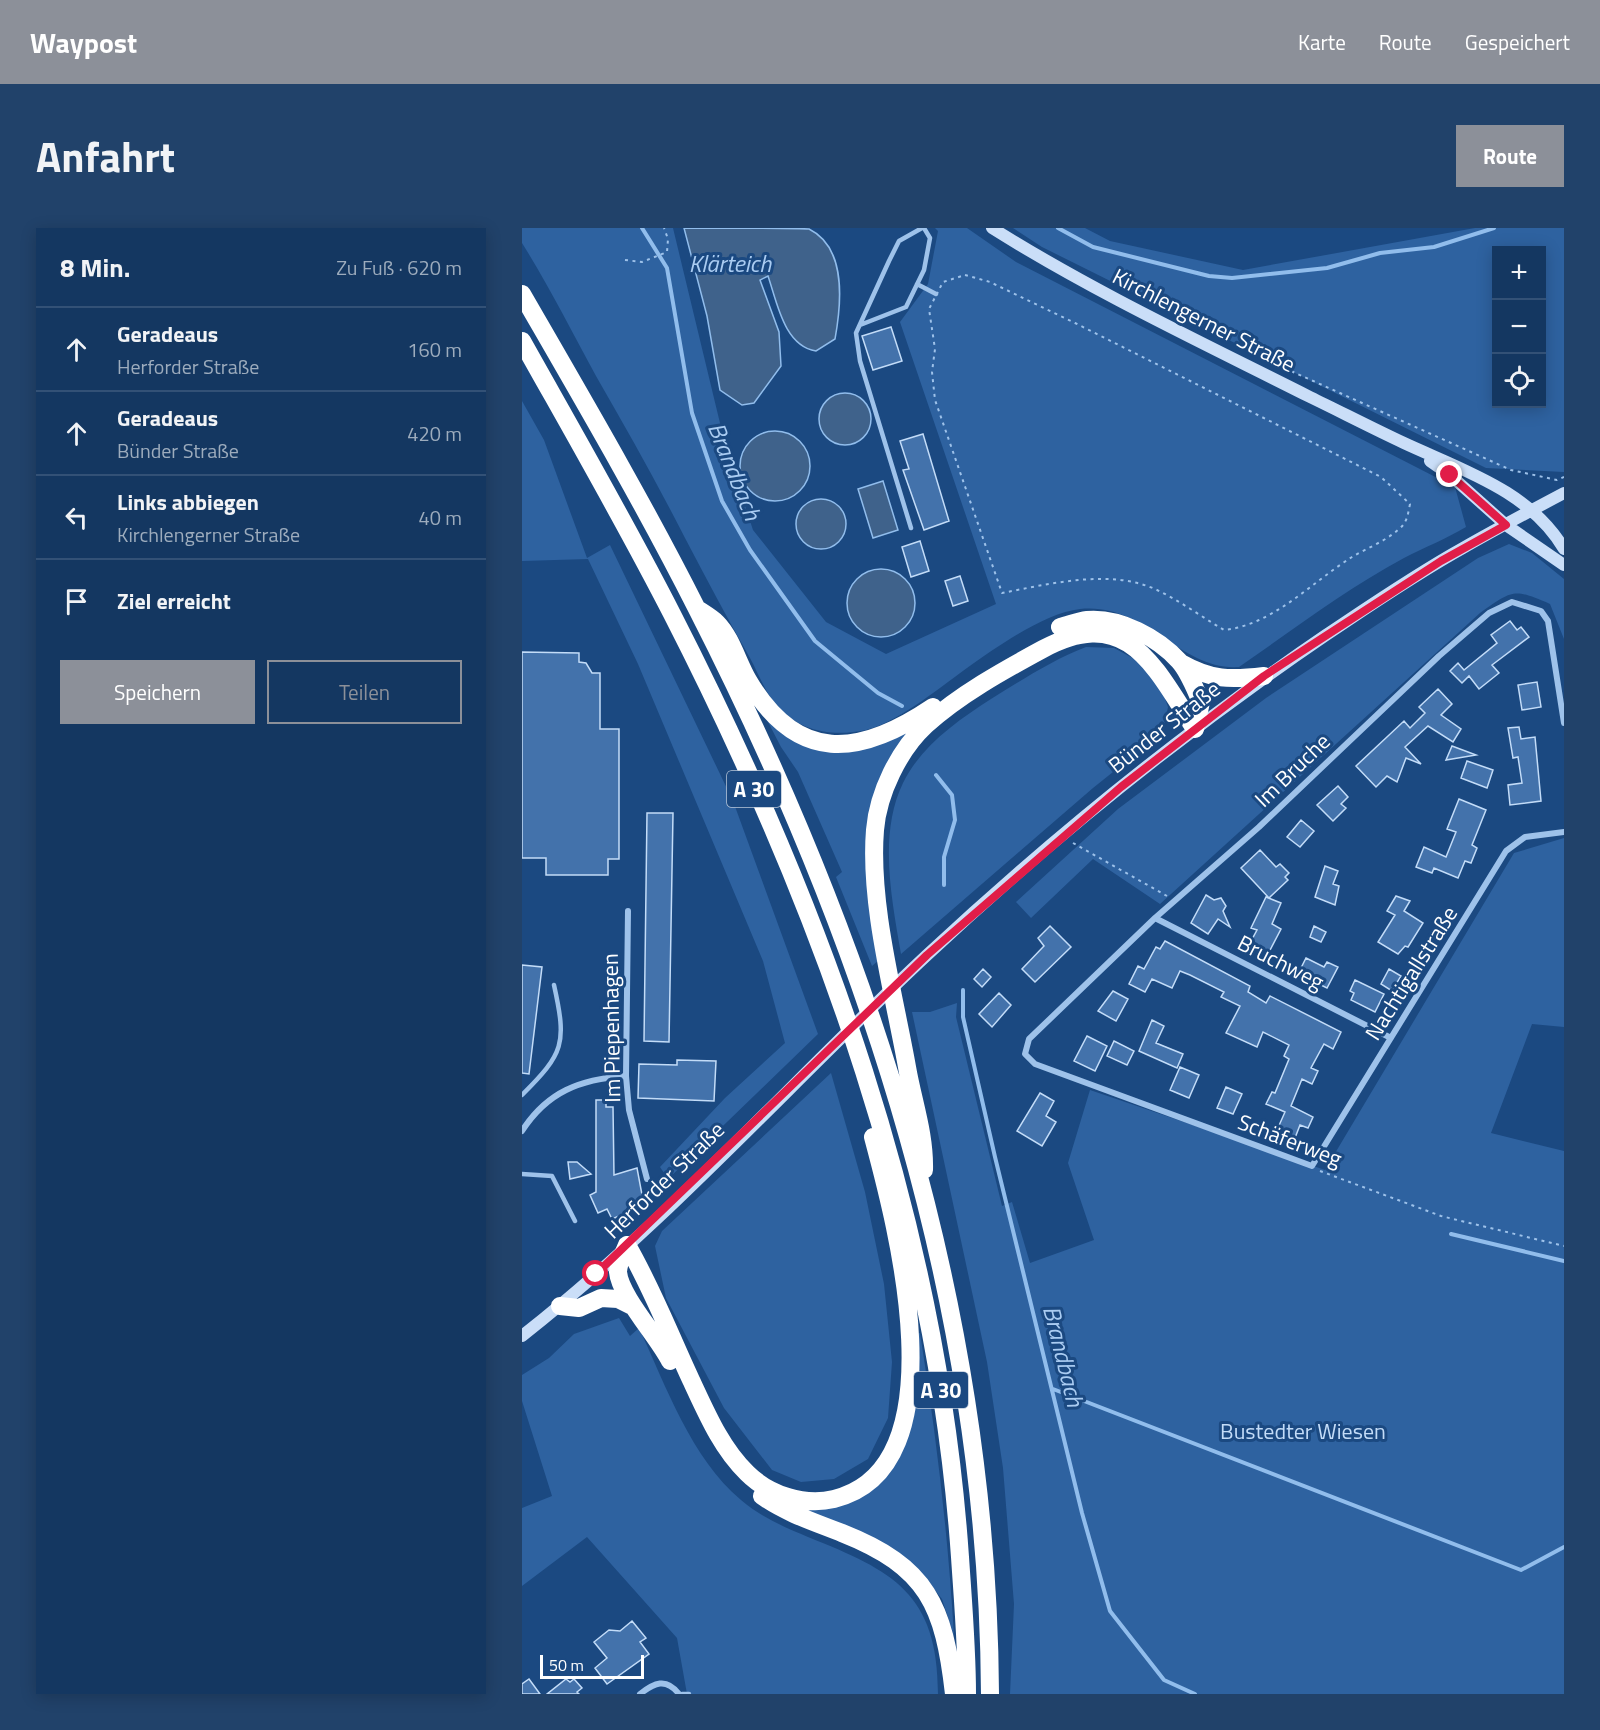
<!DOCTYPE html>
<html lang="de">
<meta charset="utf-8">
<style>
body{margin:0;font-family:"Titillium Web",sans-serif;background:#21426a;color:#f1f3f6}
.controls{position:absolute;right:18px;top:18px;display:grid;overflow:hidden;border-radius:0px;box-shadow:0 3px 15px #0003}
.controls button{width:54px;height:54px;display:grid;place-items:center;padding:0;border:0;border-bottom:2px solid #335176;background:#143761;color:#f1f3f6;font:30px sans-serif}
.scale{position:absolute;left:18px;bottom:15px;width:104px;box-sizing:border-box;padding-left:6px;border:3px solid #fff;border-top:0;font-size:16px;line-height:21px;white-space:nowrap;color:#fff;-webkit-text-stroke:4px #1b4981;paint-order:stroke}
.stop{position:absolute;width:18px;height:18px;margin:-14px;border:4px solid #e11d48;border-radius:50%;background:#fff}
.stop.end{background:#e11d48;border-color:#fff;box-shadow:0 2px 6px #0008}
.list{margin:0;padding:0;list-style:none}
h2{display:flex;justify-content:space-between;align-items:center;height:78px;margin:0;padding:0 24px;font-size:26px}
h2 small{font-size:20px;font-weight:400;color:#9dacbd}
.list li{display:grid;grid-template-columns:39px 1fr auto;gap:18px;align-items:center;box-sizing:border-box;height:84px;padding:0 24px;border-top:2px solid #335176}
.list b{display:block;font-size:22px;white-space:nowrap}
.list p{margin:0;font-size:20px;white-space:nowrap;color:#9dacbd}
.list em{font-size:20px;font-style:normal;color:#9dacbd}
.actions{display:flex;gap:12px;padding:18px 24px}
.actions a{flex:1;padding:14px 0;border:2px solid #8c9099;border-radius:0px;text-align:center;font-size:21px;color:#8c9099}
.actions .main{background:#8c9099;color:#fff}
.icon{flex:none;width:33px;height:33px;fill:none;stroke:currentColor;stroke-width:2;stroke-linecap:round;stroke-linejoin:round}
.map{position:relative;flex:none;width:1042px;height:1466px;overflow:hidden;border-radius:0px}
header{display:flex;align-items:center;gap:36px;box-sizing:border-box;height:84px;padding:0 30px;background:#8c9099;color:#fff}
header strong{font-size:28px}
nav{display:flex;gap:33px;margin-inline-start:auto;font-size:21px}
.intro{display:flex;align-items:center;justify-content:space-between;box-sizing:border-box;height:144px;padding:0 36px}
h1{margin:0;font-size:42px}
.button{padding:15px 27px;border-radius:0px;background:#8c9099;color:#fff;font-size:21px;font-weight:700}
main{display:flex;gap:36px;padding:0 36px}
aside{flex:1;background:#143761;border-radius:0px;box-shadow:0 3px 15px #0003}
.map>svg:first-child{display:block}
.green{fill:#2e62a0;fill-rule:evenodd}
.water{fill:#3f628b;stroke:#91bdec;stroke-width:1.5}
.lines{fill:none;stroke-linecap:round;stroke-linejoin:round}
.stream{stroke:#91bdec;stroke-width:4}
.building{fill:#4372ab;stroke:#c3dcf8;stroke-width:1.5}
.path{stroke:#9ec2ea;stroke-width:2;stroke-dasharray:3 4.5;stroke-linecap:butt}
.lane{stroke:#9ec2ea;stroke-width:4.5}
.street{stroke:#9ec2ea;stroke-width:6}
.secondary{stroke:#cadef8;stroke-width:12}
.highway{stroke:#fff;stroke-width:18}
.route{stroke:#e11d48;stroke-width:8}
.labels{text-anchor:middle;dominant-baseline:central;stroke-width:6;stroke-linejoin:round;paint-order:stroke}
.shield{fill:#1b4981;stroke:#bbc8d9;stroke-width:1.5}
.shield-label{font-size:21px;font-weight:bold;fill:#fff}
.street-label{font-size:22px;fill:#fff;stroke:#1b4981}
.park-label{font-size:22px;fill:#c3dcf8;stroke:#1b4981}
.water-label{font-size:24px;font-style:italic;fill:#aaccf2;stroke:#1b4981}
</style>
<header>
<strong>Waypost</strong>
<nav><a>Karte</a><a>Route</a><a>Gespeichert</a></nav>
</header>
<div class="intro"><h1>Anfahrt</h1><a class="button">Route</a></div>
<main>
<aside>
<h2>8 Min.<small>Zu Fuß · 620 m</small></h2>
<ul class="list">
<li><svg class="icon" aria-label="ahead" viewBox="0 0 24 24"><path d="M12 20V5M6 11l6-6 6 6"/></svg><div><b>Geradeaus</b><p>Herforder Straße</p></div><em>160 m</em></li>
<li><svg class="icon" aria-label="ahead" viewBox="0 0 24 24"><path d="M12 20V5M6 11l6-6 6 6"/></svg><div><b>Geradeaus</b><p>Bünder Straße</p></div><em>420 m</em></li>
<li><svg class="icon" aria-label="left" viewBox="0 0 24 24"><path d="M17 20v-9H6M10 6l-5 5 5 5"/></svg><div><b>Links abbiegen</b><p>Kirchlengerner Straße</p></div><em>40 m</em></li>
<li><svg class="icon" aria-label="arrive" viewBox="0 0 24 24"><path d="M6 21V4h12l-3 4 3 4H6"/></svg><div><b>Ziel erreicht</b></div></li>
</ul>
<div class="actions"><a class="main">Speichern</a><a>Teilen</a></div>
</aside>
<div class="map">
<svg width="1042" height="1466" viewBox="0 0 1042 1466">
<rect width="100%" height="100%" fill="#1b4981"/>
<path class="green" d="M0 0H151L204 220 231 302 304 394 364 426 474 376 378 94 406 56 416 3 413 0H445L494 34 933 259 944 299C924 311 903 319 882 330 824 361 771 402 717 439 658 443 624 374 558 381 511 386 440 445 400 473 383 484 364 497 344 502 311 509 277 504 253 476 243 463 236 445 228 430 205 390 184 350 163 310 135 255 105 202 74 148 50 104 27 58 0 15Z
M491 0H563L588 13 721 42 953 0H1042V244L964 240 520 19ZM1020 22V176H975V22Z
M0 173 22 212 65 330 88 317 211 573 296 806 146 951 138 939 203 870 263 815 241 733 116 436 66 331 0 333Z
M987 316 1010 325 1042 351V411L1028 376C991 360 991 362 958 385L638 676 571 631 509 690 494 674 596 581 744 470 956 330Z
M564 419 592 420 618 434 637 454 646 479 641 504 571 560 379 726C370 673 356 606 381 555 399 518 435 493 469 471 500 452 530 432 564 419Z
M245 492 273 513 392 498 359 554 357 732 350 738 314 649 320 644 276 544 259 519Z
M1042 610V799L1010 796 969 905 1042 923V1466H488L492 1376 481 1240 465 1134 390 784H408L435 775 434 789 480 978 490 974 508 1035 572 1012 546 935 568 862 803 942 992 625Z
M309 845 343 964 362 1056 370 1134 366 1190 346 1231 312 1251 279 1254 250 1242 202 1180 144 1070 133 1018 140 1003Z
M97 1090 108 1108 117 1100C144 1158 169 1230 219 1272 239 1289 262 1299 286 1309 371 1343 416 1365 416 1466H165L155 1410 65 1309 0 1358V1280L30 1268 0 1173V1147L27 1130 52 1106Z
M398 1105C414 1206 426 1305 432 1408L420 1371 394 1339 271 1280C289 1277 308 1277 326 1273 343 1269 356 1256 366 1243 398 1203 398 1155 395 1106Z"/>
<path class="water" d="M162 0C182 0 276 0 287 1 326 20 319 78 313 111L294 123C262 118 255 74 246 48L238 52 257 104 259 138 232 175 220 177 198 162 185 88Z
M297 191a26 26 0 1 1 52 0a26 26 0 1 1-52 0Z
M218 238a35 35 0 1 1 70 0a35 35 0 1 1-70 0Z
M361 253 376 302 351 310 336 261Z
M274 296a25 25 0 1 1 50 0a25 25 0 1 1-50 0Z
M325 375a34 34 0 1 1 68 0a34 34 0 1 1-68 0Z"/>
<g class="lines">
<path class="stream" d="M120 0 145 40 170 185 200 273 228 322 293 413 356 465 380 478
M536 0 571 19 687 48 710 50 805 40 858 25 912 19 972 0
M414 547 430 567 433 592 422 629V657
M441 762V789L473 929 560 1285 588 1383 642 1452 673 1466
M929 1006 1042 1033
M531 1161 999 1342 1042 1319"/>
</g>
<path class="building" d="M369 99 380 133 351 142 340 108Z
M401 206 427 293 402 302 381 242 387 241 378 213Z
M398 313 407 343 389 349 380 319Z
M438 348 446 373 431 378 423 353Z
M988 393 995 402 999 399 1007 409 970 437 977 445 957 461 947 448 940 455 928 443 936 435 942 442 975 415 969 407Z
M0 424 57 425V434L64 435 70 445H78V501H97V631H86V647H24V630H0Z
M1015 454 1019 479 1000 482 996 457Z
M916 461 930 476 919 487 939 501 931 514 906 498 883 519 899 536 884 530 875 554 865 548 854 559 834 538 882 493 888 500 903 485 897 479Z
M997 499 999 511 1013 509 1019 573 988 577 986 557 1000 555 996 529 991 530 986 500Z
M930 518 954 527 924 532Z
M945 533 971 542 965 560 939 550Z
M816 558 826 569 819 576 824 580 811 593 795 577Z
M937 571 964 582 950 617 955 620 949 635 943 633 936 650 912 640 910 645 894 639 902 619 924 629 934 604 925 601Z
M125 585H151L147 814 122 813Z
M779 592 792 603 778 619 765 609Z
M738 622 754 639 758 636 767 645 763 649 766 652 747 670 719 640Z
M803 638 816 643 811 656 817 658 813 677 793 669Z
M684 667 692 672 699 670 704 678 701 683 708 699 696 691 686 706 669 695Z
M874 668 888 673 882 683 901 695 886 719 883 718 876 726 856 714 873 687 865 683Z
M744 669 759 675 750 696 759 701 747 724 728 715 735 702 729 700Z
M528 698 549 719 513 754 500 741 522 718 516 710Z
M792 698 804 704 799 714 788 709Z
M643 713 728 758 726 764 744 775 748 768 819 804 811 821 802 816 789 840 796 843 790 856 780 851 769 878 791 889 786 900 778 897 773 910 755 902 763 884 744 876 750 864 753 865 767 831 762 828 767 817 741 804 735 819 704 805 718 778 699 769 702 764 668 747 658 743 650 760 630 751 623 764 607 756 616 738 622 741 634 719 638 721Z
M784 730 802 739 805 734 816 739 805 760 776 746Z
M0 737 20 739 7 846 0 845Z
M461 741 469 749 460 759 452 751Z
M867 741 879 748 870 763 859 756Z
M833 752 862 766 853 784 829 772 832 765 828 763Z
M591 763 606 771 594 793 576 783Z
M477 765 489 777 470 799 457 786Z
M630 792 642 798 634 815 661 826 655 840 617 823Z
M565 808 585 818 573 843 552 833Z
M592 813 612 823 605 837 585 828Z
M155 832 194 833 192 873 116 870 117 836 155 837Z
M658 839 677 847 667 870 648 862Z
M704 859 720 866 711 886 695 880Z
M518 865 532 873 524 888 534 894 520 918 495 903Z
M74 872H84V879H91L92 947 115 940 121 972 109 983 90 991 85 981 76 985 68 967 74 964Z
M46 934H55L69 946 48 951Z
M110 1393 124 1410 118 1414 127 1426 85 1456 73 1440 85 1430 72 1414 87 1402 98 1403Z
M7 1451 18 1466H0V1456Z
M44 1451 48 1454 52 1451 60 1460 55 1464 57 1466H25Z"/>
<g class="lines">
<path class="path" d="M103 32 120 34 145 24 146 11 142 0
M443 47 468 54 553 95 859 249 888 276C886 286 885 295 877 301 864 313 845 320 830 329 790 354 751 397 702 402 680 389 658 373 635 362 589 340 527 356 480 365L413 172 410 144 413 121 407 81 421 54Z
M749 134 989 242 1035 252 1042 249
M551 615 645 668
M798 943 919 988 1042 1018"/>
<path class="lane" d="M395 56 414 66
M338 97 384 79 402 42 408 10 402 0
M389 300 338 133 334 105 367 33 377 13 400 0
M0 867C42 825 45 816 32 757
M0 946 30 948 53 993
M160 1466H167"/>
<path class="street" d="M1042 495 1026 393 1019 383 990 374 967 385 917 428 737 599 633 690 507 811 503 826 513 836 790 938 984 623 1003 609 1042 604
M106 683 104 848 107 882 125 951
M633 690 869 810
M0 903C25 864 58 851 104 848
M118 1466C132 1455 144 1449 157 1466"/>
<path class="secondary" d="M470 0C572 64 681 115 788 169 819 184 850 200 882 215 940 242 1008 263 1042 321
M908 233 928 247 984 297 1042 337
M0 1108C145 994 269 854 404 728 529 611 663 503 804 407 849 377 894 346 941 320 974 301 1008 283 1042 265"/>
<path class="highway" d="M0 66C60 170 121 274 175 381 348 720 466 1083 468 1466
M0 113C51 204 103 294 150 386 301 681 415 996 438 1329 441 1374 445 1420 445 1466
M177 382C183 386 190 390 195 395 209 409 216 435 226 452 275 536 337 529 411 479
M538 399C547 397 556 393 565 392 598 389 636 410 657 433 667 444 673 461 679 474L673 501
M659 435C689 452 708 452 742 448
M402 942C403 906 391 874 385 839 372 766 347 676 353 602 356 565 377 522 404 497 437 467 482 442 521 421 606 375 633 440 673 501
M105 1017C130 1060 148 1107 169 1152 184 1184 199 1220 225 1245 247 1267 282 1278 312 1271 440 1240 374 995 351 909
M105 1017C102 1025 96 1035 96 1044 98 1068 136 1109 148 1133
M38 1078 57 1080 79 1070 96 1071 112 1079
M240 1268C264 1285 292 1294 320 1305 406 1339 422 1378 432 1466"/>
</g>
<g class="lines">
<path class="route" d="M74 1046 405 727 599 559 742 448 919 333 984 297 928 247"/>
</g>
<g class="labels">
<g class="shield">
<rect x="205" y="543" width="54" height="36" rx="4.5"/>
<rect x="392" y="1144" width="54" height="36" rx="4.5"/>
</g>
<g class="shield-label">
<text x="232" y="561">A 30</text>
<text x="419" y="1162">A 30</text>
</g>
<g class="street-label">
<text transform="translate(682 92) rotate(27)">Kirchlengerner Straße</text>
<text transform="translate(642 499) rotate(-38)">Bünder Straße</text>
<text transform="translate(770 542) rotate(-44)">Im Bruche</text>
<text transform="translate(759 734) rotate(27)">Bruchweg</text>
<text transform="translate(889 745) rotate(-58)">Nachtigallstraße</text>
<text transform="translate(89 800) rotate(-91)">Im Piepenhagen</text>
<text transform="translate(768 912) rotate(21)">Schäferweg</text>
<text transform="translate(142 952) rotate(-44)">Herforder Straße</text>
</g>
<g class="park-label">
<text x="781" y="1203">Bustedter Wiesen</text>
</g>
<g class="water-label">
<text x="208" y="35">Klärteich</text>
<text transform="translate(213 243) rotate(68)">Brandbach</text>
<text transform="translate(542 1128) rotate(76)">Brandbach</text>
</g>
</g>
</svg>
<div class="controls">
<button>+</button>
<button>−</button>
<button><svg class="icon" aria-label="locate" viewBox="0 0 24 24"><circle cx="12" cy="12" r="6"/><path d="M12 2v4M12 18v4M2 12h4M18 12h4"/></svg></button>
</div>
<div class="scale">50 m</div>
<div class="stop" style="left:74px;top:1046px"></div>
<div class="stop end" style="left:928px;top:247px"></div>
</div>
</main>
